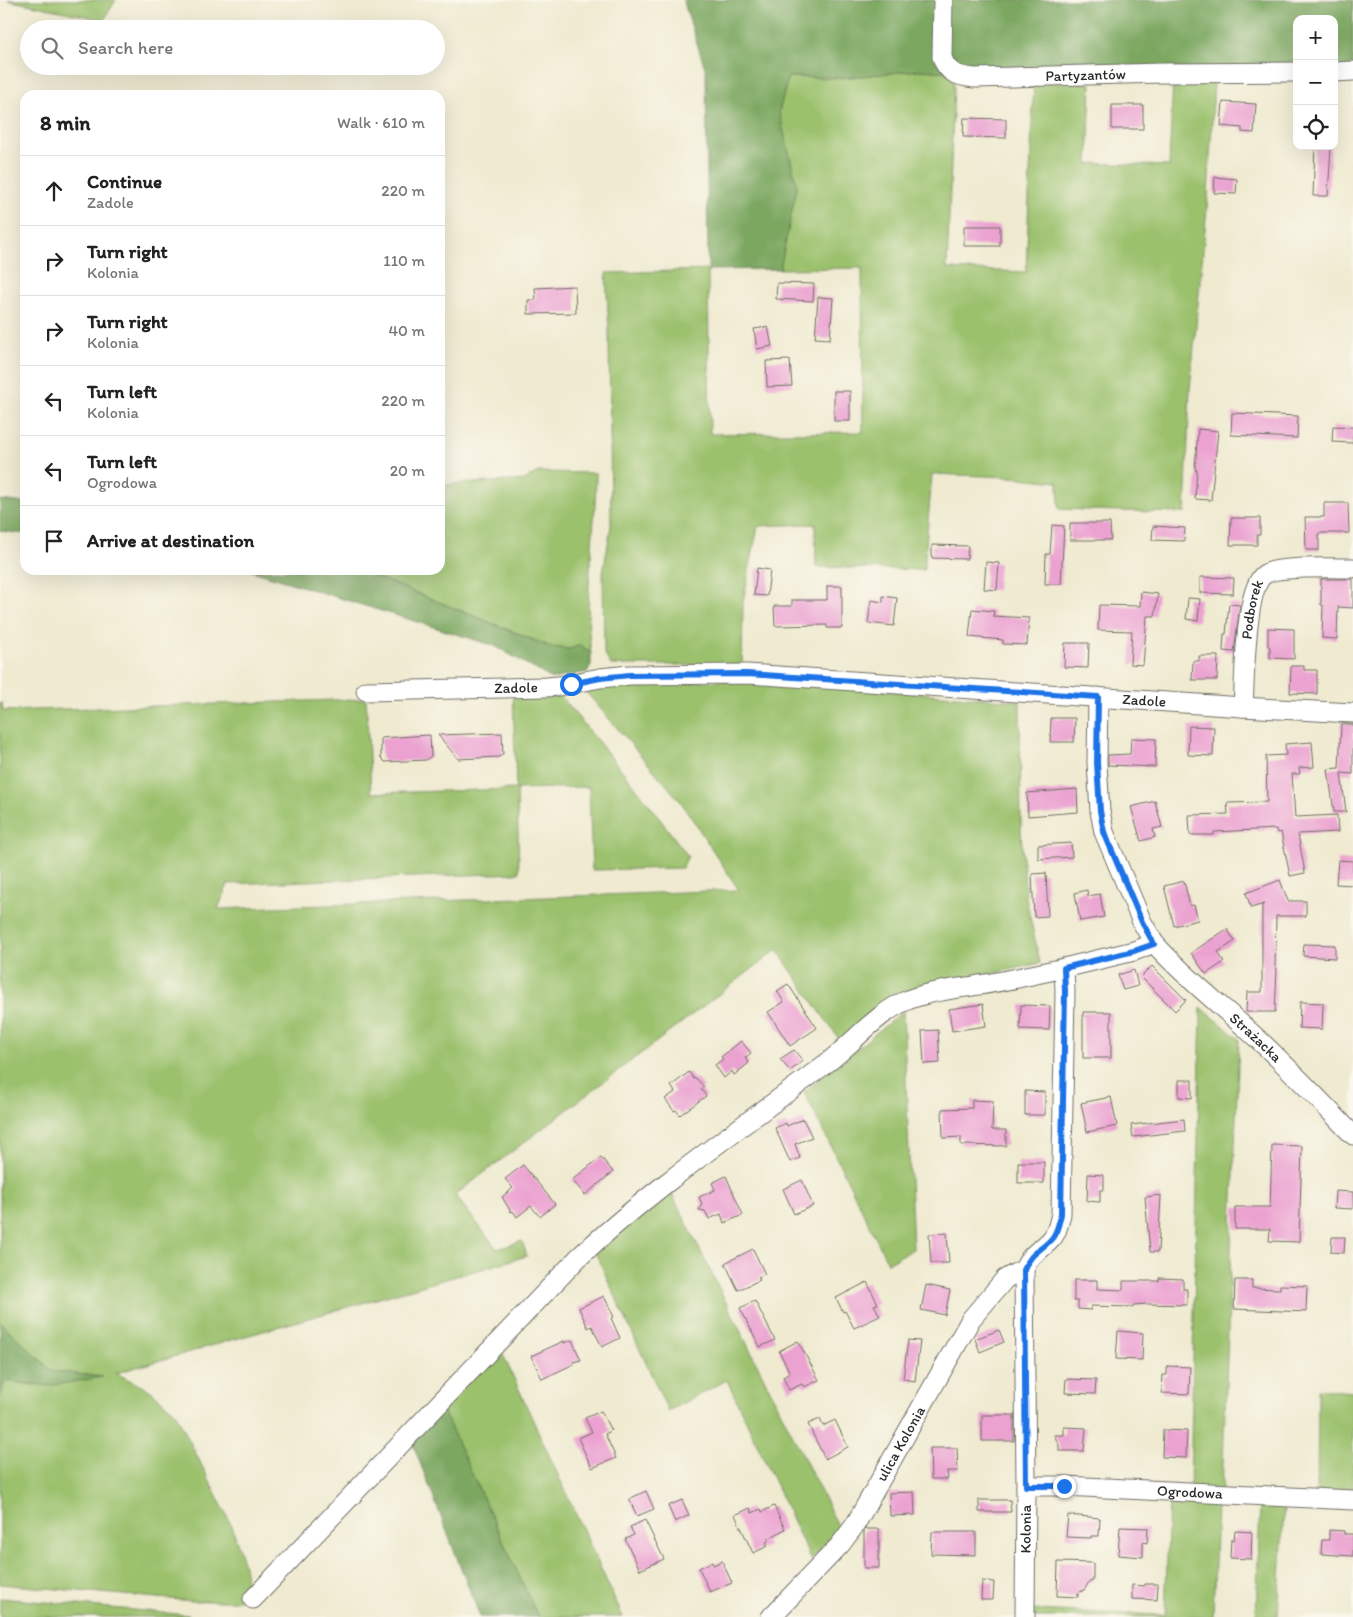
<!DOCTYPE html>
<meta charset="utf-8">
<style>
body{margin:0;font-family:Itim,sans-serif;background:#f6f6f6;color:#222}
.controls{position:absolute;right:15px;top:15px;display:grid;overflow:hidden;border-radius:10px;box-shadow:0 5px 20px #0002}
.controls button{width:45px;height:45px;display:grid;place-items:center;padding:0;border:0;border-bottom:1px solid #e0e0e0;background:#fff;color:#222;font:25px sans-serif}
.stop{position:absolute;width:15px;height:15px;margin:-11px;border:4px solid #1a73e8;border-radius:50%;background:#fff}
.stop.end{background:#1a73e8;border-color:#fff;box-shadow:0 1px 5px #0008}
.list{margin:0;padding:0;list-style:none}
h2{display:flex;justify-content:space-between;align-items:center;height:65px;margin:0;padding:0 20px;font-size:21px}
h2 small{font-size:16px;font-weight:400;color:#767676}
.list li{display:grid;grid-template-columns:32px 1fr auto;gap:15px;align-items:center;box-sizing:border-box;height:70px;padding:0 20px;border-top:1px solid #e0e0e0}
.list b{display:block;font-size:19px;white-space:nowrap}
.list p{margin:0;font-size:16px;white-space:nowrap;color:#767676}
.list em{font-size:16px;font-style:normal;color:#767676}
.icon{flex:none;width:28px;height:28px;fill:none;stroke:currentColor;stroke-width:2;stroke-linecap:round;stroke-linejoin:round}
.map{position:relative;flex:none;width:1353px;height:1617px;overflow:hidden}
.search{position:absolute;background:#fff;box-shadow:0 5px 20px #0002;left:20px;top:20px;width:425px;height:55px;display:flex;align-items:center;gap:12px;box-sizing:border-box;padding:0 18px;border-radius:28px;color:#767676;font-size:19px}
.panel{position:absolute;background:#fff;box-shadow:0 5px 20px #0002;left:20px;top:90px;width:425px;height:485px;border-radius:15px}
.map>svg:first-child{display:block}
.green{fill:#9bc16d;stroke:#63764c}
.forest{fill:#7ca760;stroke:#546946}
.building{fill:#eba2d1}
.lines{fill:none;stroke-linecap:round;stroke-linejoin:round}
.minor-casing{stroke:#706e65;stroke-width:21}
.minor{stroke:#fff;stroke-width:19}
.route{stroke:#1a73e8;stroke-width:6}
.labels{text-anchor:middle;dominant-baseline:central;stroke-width:4;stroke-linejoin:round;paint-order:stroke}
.street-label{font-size:15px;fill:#2b2b2b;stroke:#fbf7ec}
</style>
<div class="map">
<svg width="1353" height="1617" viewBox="0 0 1353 1617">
<rect width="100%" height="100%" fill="#fbf7ec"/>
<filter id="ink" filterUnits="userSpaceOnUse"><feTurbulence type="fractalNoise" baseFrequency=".02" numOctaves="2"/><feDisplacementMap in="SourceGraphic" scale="10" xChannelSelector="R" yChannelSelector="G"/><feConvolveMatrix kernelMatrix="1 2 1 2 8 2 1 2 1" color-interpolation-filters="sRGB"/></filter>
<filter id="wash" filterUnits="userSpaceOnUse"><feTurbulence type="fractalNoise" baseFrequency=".0096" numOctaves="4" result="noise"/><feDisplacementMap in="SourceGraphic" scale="20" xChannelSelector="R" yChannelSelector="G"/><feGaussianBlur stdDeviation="1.12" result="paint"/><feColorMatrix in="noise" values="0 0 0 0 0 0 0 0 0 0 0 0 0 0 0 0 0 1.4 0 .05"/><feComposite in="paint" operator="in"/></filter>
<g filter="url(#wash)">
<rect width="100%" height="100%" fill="#efead0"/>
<path class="green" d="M7 0H116L104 20Z
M920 70 950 72 954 85 947 269 1026 272 1034 77 1091 84 1088 163 1169 166 1173 79 1214 81 1208 197 1190 389 1185 513 1059 509 1058 482 1010 477 932 474 924 570 816 567 815 524 758 526 743 602 742 665H611L604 653 603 573 611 526 609 333 606 273 708 270 710 434 863 432 862 268 780 269 797 186 779 112 788 77 841 78Z
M538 472 596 473C596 533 583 593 591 653L580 645 570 649 552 647 359 570H440V485L524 480Z
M749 680 1020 701 1021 832 1026 898 1040 963 926 989 841 1042 777 950 455 1195 497 1249 522 1241 527 1256 116 1373 151 1391 175 1412 232 1526 244 1565 248 1597 235 1601H192L0 1584V1396L5 1381 34 1385 100 1377 52 1371 0 1322V703H2L3 711 366 699 371 793 516 789 513 694 558 693 634 785 688 856 682 868 592 870 589 787 517 789 519 873 228 884 218 909 739 890 681 802 586 692 591 688 629 684Z
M1201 1007 1239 1039 1222 1490 1190 1489Z
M903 1011 913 1249 888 1263 804 1092Z
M672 1194 838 1526 827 1544 811 1560 727 1380 668 1411 595 1252 618 1230Z
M500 1348 623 1617H538L442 1409Z
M1318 1389 1353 1392V1493L1317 1492Z
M1169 1501 1217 1505 1213 1617H1029V1610L1165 1615Z
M1260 1505 1284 1506 1278 1617H1256Z
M0 1598 189 1615 188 1617H0Z"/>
<path class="forest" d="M683 0H1353V77L1334 78V19H1297V79L1034 77 920 70 841 78 788 77 779 112 797 186 780 269 708 270 706 71Z
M0 500 25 503V534L0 531Z
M249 570H359L551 647 570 649 580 645 591 653V665L587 672 552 679 495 646Z
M0 1322 52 1371 102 1377 49 1386 5 1381 0 1396Z
M442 1409 538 1617H480L412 1442Z"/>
<g id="blocks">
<path class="building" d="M1223 102 1256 104 1254 133 1242 132V128L1221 126Z
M1112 105H1143V129H1112Z
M964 118 1006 119V138L963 137Z
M1315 146H1331L1328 196H1313Z
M1215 177 1237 179 1236 194 1214 193Z
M964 226H1000V246H964Z
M777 283 814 284 813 301 776 299Z
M575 286 576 313 528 314V300H536L535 288Z
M818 297 833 298 830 339 815 338Z
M768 327 772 346 757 349 754 329Z
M790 360 792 386 767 387 766 361Z
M834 391H850V421H834Z
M1232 413 1298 416 1297 438 1231 435Z
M1333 426 1353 427V443L1332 442Z
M1198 429 1218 431 1211 500 1195 499 1197 470H1195Z
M1324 503H1348L1349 533H1319V550H1306L1305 517H1324Z
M1231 518H1260V535H1257V545H1230Z
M1070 523H1110L1111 540H1070Z
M1052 525 1064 526 1061 584H1045L1046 554H1050Z
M1153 526 1185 528 1184 541 1152 540Z
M932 545 968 546 967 559 932 558Z
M986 562 999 563 997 590 984 589Z
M757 568 770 570 767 596 754 595Z
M1200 577 1234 578 1233 594 1200 593Z
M1321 579H1353V608L1338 607 1337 639 1322 638 1323 605H1321Z
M827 586H842V628H827V625L775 626 774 606H792V600H827Z
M1141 592 1158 594 1155 616H1147L1143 665 1130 664 1132 631 1098 630 1099 605 1140 606Z
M883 596 897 598 894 626 868 623 871 600 883 602Z
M1188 598 1200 599 1198 621 1186 619Z
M1229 604 1240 605 1234 652 1223 651 1224 634H1226Z
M972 609 994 611 993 616 1029 618 1027 645 1003 644V640L969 637Z
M1268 628 1294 629V659L1270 658V647L1268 646Z
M1065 643H1089L1088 668 1064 667Z
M1199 656H1218L1217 680H1192L1193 661H1199Z
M1291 666H1304V670H1317V694L1290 693Z
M1051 718H1075L1074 742H1050Z
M1341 724H1353V774L1341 773 1346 812H1334L1328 769 1339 768Z
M1189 726 1214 727 1213 756 1188 755Z
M502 733 503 754 499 757 478 758 458 759 438 735Z
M430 735 431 756 426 760 385 762 381 758V738Z
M1131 738 1156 739 1155 767 1108 765V755L1130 754Z
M1312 742 1314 767 1299 768 1300 774H1292L1295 817 1337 815 1338 832 1298 834 1305 873 1290 876 1281 832 1277 833 1276 829 1214 832V835H1190L1189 815 1228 814 1227 803 1267 802 1266 756 1286 755 1285 744Z
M1077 789 1078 812 1028 816 1027 793Z
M1155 801 1162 827 1153 829 1155 837 1141 841 1131 807Z
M1071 843 1072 857 1038 859V845Z
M1338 860 1353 861V885L1336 884Z
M1046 873 1048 916 1034 917 1032 874Z
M1280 880 1288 901H1306V916H1276L1275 967 1277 968 1275 1012H1246L1247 992H1262V905L1264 904 1251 908 1246 893Z
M1184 881 1190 906 1194 905 1198 920 1174 926 1164 886Z
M1087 890 1088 896 1100 894 1104 917 1080 921 1075 893Z
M1227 929 1235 941 1218 952 1224 962 1206 974 1191 953Z
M1304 944 1335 945V958L1303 956Z
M1152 966 1186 1000 1175 1011 1141 977Z
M1134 970 1138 986 1123 990 1118 975Z
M788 984 817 1028 790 1046 768 1012 784 1002 777 991Z
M1300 1002 1323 1003 1322 1029 1299 1028Z
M983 1004 986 1026 952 1031 949 1009Z
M1021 1005 1050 1006 1049 1030 1020 1029Z
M1083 1012H1111V1058H1083Z
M938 1030 940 1063 924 1064 922 1031Z
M741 1041 751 1053 745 1058 749 1063 734 1075 732 1071 724 1078 715 1065 723 1059 721 1057Z
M794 1050 803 1061 790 1071 780 1059Z
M689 1072 694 1079 696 1078 704 1087 701 1089 706 1096 680 1115 676 1110 674 1111 665 1099 675 1092 671 1086Z
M1179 1080H1192V1098L1179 1097Z
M1025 1091 1045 1092V1115H1025Z
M1111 1097 1117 1126 1087 1132 1081 1103Z
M972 1100 993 1101 992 1130H1006V1146L961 1145V1137L943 1138 942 1109 972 1108Z
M803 1119 812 1137 795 1144 800 1158 790 1162 775 1128 786 1123 787 1126Z
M1184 1119 1185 1131 1133 1137 1131 1125Z
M1272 1145 1302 1146 1299 1242 1269 1241 1270 1229H1235V1207H1270Z
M601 1157 613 1172 585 1195 572 1180Z
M1018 1162H1044V1183H1018Z
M523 1165 555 1204 540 1217 531 1206 517 1217 513 1211 511 1212 502 1197 513 1188 505 1179Z
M1088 1174 1104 1175V1190H1100V1202L1087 1201Z
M726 1176 743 1215 724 1223 721 1214 709 1219 705 1211 699 1210 702 1204 699 1197 715 1190 712 1183Z
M802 1180 813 1206 794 1214 783 1189Z
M1335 1191 1353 1192V1209L1334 1208Z
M1161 1195 1158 1252H1150L1145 1197Z
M947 1233 949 1263H931L929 1234Z
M1332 1237H1345L1344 1253 1331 1252Z
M753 1249 765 1274 758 1277 760 1280 738 1290 725 1263Z
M1159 1278 1183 1279V1289H1187V1305L1146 1304 1133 1305V1307L1091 1306V1310L1078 1309V1301H1074V1280H1097V1289L1123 1290V1281H1159Z
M1235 1280H1252V1288L1280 1289V1285L1307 1286 1306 1312 1234 1309Z
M867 1282 878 1304 874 1305 880 1316 854 1328 845 1311 843 1312 836 1298Z
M926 1285 950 1290 945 1315 921 1310Z
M604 1296 614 1317 611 1318 620 1338 602 1347 592 1326 588 1328 579 1308Z
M755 1301 775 1340 760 1347 740 1308Z
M999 1330 1004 1342 980 1352 975 1339Z
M1118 1331 1143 1333 1142 1360 1116 1359Z
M572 1340 581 1360 573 1362 574 1364 542 1379 531 1356 564 1341V1343Z
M908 1340 920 1341 915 1381 903 1379Z
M798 1341 819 1380 804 1387 802 1384 789 1390 783 1377 790 1373 779 1351Z
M1167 1366 1190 1367 1189 1394 1162 1393 1163 1375H1167Z
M1066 1379 1096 1380 1095 1394 1065 1393Z
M601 1411 611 1431 605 1434 616 1458 592 1468 578 1438 592 1432 585 1418Z
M982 1415H1014V1441H982Z
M820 1419 823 1426 835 1420 848 1447 825 1459 808 1424Z
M1064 1427 1086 1428 1084 1451H1059V1445L1054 1435H1064Z
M1163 1430 1187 1431 1186 1458 1162 1457Z
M930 1448H957L958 1471H947L948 1479H931Z
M646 1491 654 1509 637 1516 629 1499Z
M914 1492 915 1515 890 1516 889 1493Z
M682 1500 689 1515 675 1522 668 1506Z
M979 1500H1010L1011 1512H979Z
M774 1506 785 1529 768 1539 769 1540 766 1542 768 1546 753 1553 735 1515 750 1508 752 1513 761 1509 762 1512Z
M1068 1515 1100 1518 1099 1536H1091V1538L1066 1537Z
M645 1520 664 1559 640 1570 625 1539 634 1535 630 1527Z
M1120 1527 1148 1528 1147 1543 1143 1542V1557L1118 1555Z
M866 1529H879V1568H864V1531Z
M1329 1530 1344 1531V1534H1353V1556L1321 1554 1322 1540H1329Z
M1235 1531 1252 1532 1251 1559 1230 1558 1231 1539 1234 1540Z
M932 1532H976V1555L931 1554Z
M722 1561 732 1583 710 1592 699 1568 712 1562 713 1565Z
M1058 1562 1093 1563V1581L1089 1582 1084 1590 1078 1593V1597L1057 1596Z
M982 1581 994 1582 993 1600H981Z
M1144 1584H1158L1157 1600 1132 1599V1585L1144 1586Z"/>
</g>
</g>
<g filter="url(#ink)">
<use href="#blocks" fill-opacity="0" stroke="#706e65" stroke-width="1"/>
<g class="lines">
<g class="minor-casing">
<g id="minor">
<path id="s1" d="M943 0 942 57C947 73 957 76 974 78L1163 73 1297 72"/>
<path d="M1334 72 1353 71"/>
<path id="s2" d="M366 691 546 687 559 686 600 678 630 675 747 674 1243 707 1353 713"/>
<path id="s3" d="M1243 707C1245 682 1244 587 1265 574 1278 566 1335 568 1353 568"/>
<path id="s4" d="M1154 943C1187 980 1226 1009 1261 1042 1293 1072 1323 1104 1353 1135"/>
<path id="s5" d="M1026 1486H1064L1353 1500"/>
<path d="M253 1599 578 1258C655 1186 744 1126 828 1062 853 1043 879 1011 908 1000 930 991 956 989 979 985 1007 981 1036 974 1064 968"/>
<path id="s6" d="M771 1617 840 1545 855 1525 971 1319 1005 1279 1016 1273 1024 1270"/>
<path id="s7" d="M1025 1617 1026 1486 1024 1270C1031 1251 1042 1251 1053 1237 1058 1230 1059 1222 1061 1214L1065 991 1064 968 1134 951 1154 943 1142 922 1104 832 1100 811 1097 763 1098 697"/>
</g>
</g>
<use href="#minor" class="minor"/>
</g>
</g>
<g class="lines" filter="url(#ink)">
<path class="route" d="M571 684 600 678 630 675 747 674 1098 697 1097 763 1100 811 1104 832 1142 922 1154 944 1134 951 1064 968 1065 991 1061 1214C1059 1222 1058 1230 1053 1237 1042 1251 1031 1251 1024 1270L1026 1486H1064"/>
</g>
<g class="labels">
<g class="street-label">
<text stroke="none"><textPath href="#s1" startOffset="210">Partyzantów</textPath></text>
<text stroke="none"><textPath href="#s3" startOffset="98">Podborek</textPath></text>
<text stroke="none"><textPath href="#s2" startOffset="150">Zadole</textPath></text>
<text stroke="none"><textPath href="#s2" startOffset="780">Zadole</textPath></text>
<text stroke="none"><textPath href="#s4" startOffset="139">Strażacka</textPath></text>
<text stroke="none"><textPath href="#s6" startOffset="218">ulica Kolonia</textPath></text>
<text stroke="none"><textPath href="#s5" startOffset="164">Ogrodowa</textPath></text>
<text stroke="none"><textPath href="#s7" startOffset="88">Kolonia</textPath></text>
</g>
</g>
</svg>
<div class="controls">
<button>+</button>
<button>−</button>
<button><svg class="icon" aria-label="locate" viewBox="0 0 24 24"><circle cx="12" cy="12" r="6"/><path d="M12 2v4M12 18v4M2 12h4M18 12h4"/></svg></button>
</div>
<div class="stop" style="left:571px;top:684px"></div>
<div class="stop end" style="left:1064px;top:1486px"></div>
<div class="search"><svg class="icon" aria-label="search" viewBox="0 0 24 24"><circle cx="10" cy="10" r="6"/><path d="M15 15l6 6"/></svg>Search here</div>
<section class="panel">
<h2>8 min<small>Walk · 610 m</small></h2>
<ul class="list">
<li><svg class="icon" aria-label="ahead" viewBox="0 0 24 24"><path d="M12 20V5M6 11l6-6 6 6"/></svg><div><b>Continue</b><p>Zadole</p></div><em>220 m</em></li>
<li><svg class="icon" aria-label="right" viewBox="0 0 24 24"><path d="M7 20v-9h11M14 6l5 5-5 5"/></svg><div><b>Turn right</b><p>Kolonia</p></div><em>110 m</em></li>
<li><svg class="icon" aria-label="right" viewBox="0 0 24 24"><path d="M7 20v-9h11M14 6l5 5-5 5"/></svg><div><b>Turn right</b><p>Kolonia</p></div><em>40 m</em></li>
<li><svg class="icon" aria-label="left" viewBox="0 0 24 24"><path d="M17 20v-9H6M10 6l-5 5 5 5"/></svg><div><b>Turn left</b><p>Kolonia</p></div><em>220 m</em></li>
<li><svg class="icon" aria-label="left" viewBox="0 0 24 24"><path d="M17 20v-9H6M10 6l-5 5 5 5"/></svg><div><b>Turn left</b><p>Ogrodowa</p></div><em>20 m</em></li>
<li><svg class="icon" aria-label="arrive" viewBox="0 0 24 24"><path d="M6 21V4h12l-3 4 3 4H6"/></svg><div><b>Arrive at destination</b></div></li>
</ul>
</section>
</div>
